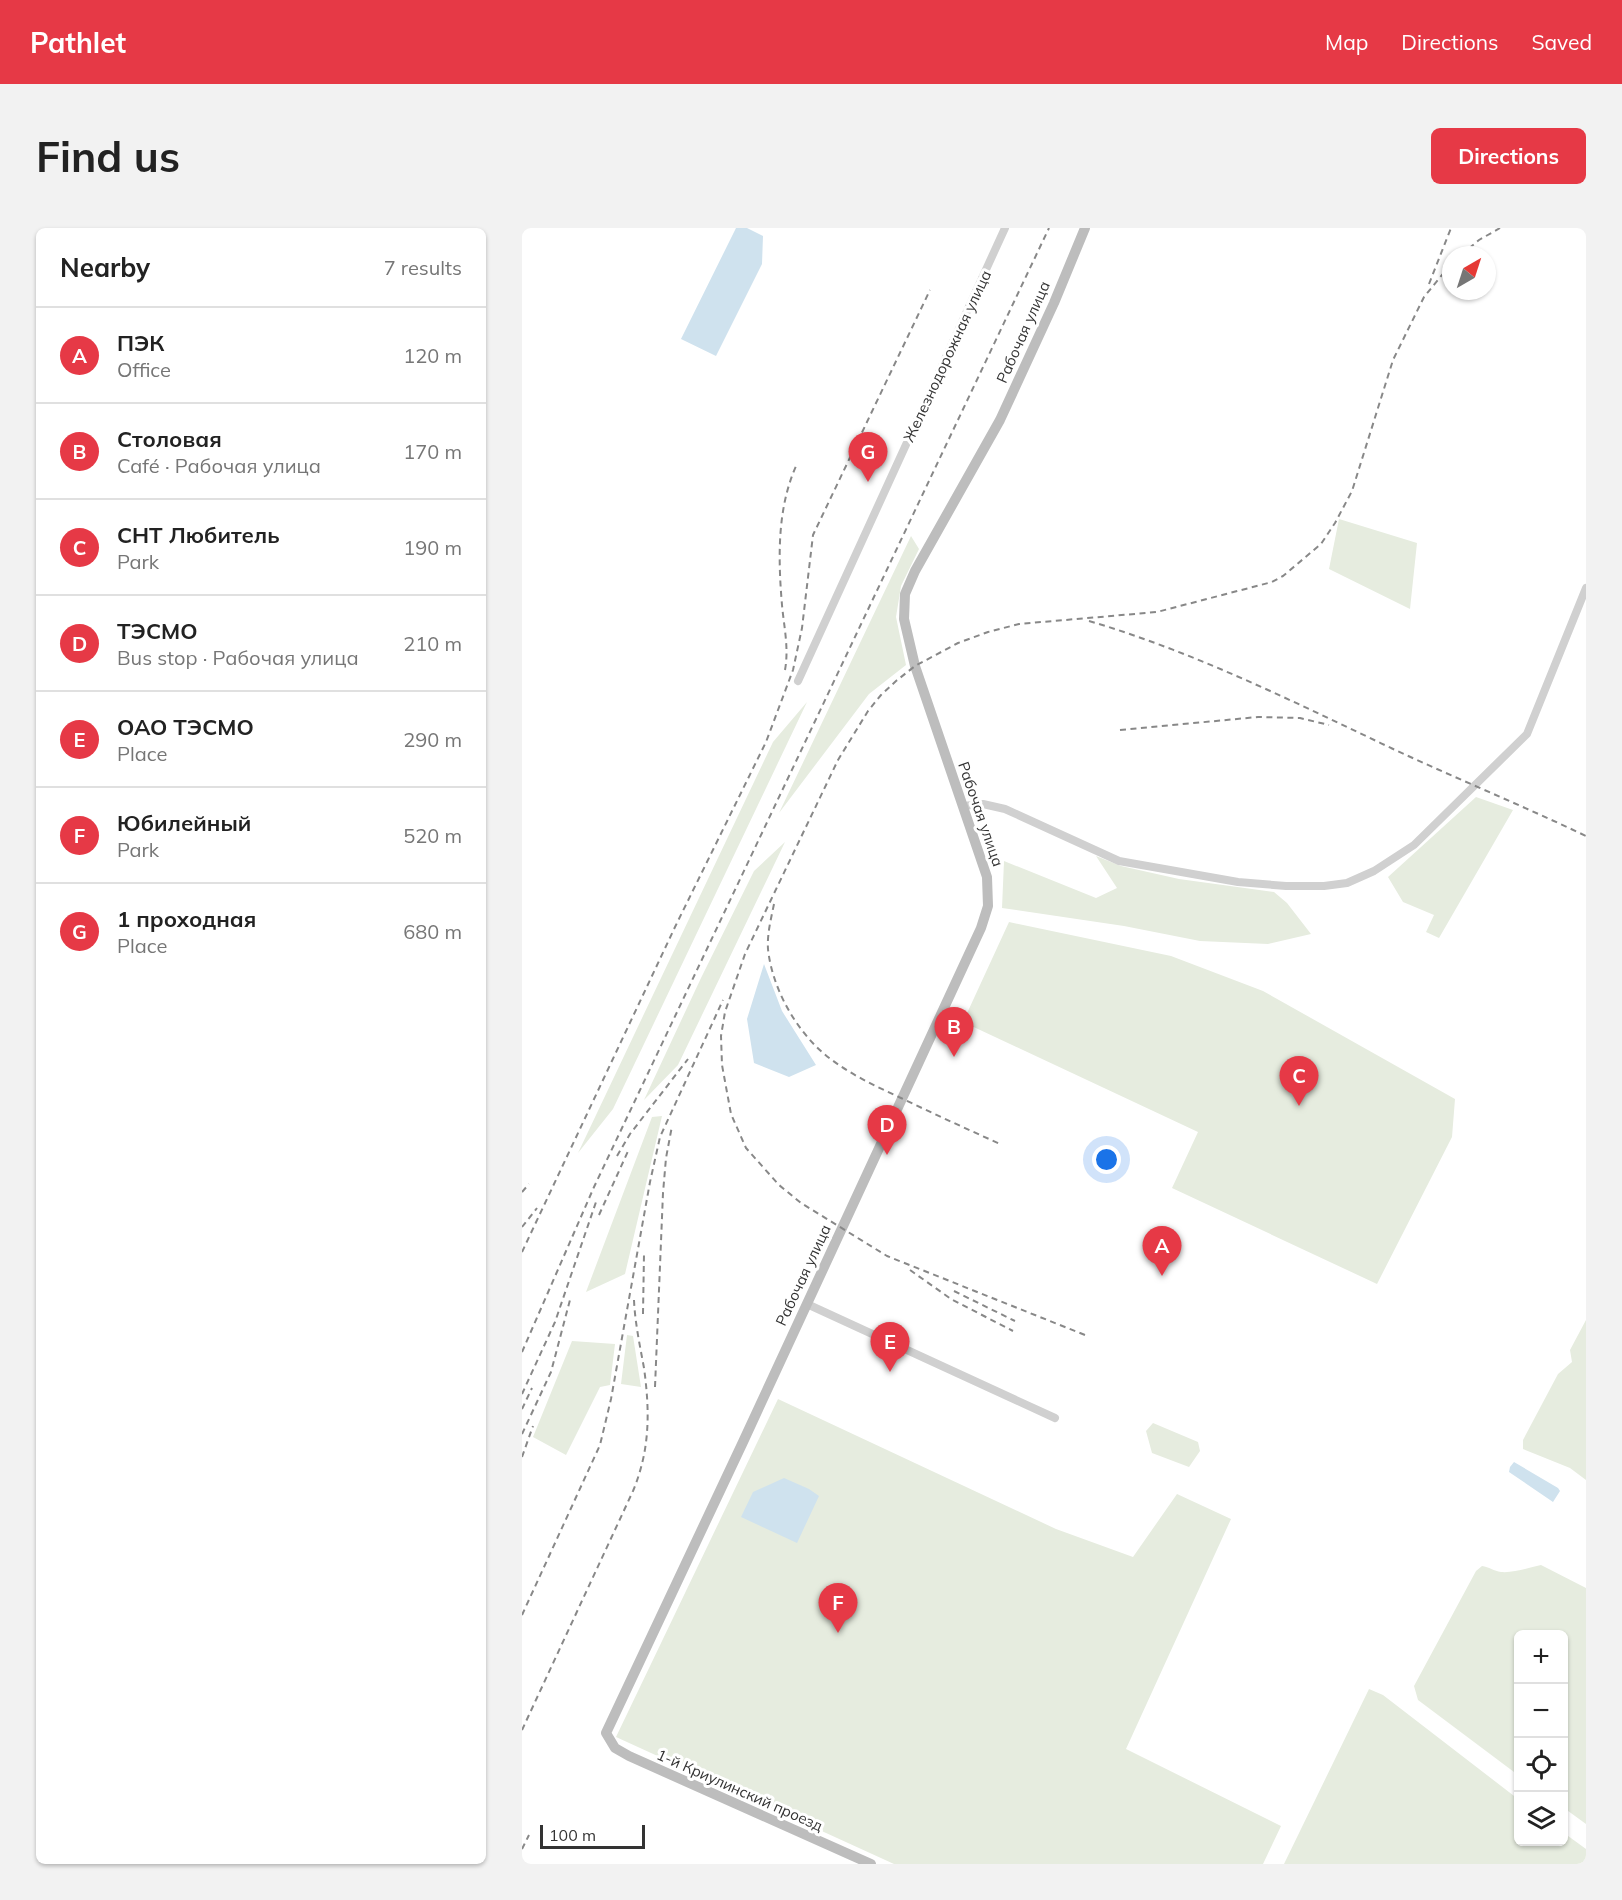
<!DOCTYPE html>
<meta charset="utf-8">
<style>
body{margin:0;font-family:Mulish,sans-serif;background:#f2f2f2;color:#222}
.controls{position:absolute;right:18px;bottom:18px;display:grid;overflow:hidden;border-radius:9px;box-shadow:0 2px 4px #0004}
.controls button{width:54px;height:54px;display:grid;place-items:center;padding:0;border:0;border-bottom:2px solid #e0e0e0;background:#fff;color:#222;font:30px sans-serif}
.compass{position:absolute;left:920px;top:18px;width:54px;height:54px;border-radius:50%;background:#fff;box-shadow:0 2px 4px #0004;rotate:39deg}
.scale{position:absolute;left:18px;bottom:15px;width:105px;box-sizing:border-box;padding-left:6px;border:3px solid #333;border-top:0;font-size:16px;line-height:21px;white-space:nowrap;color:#333;-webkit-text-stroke:4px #fff;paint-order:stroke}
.you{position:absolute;left:585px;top:932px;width:21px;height:21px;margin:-15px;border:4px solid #fff;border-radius:50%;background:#1a73e8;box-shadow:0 0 0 9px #1a73e833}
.badge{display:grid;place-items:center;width:39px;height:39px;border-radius:50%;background:#e63946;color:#fff;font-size:20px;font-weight:700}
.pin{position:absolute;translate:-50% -50px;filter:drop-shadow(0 2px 3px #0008)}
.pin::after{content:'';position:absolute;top:32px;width:21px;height:18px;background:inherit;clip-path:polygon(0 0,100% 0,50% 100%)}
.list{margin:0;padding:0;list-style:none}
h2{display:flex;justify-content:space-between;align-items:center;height:78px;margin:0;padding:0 24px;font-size:26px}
h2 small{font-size:20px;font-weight:400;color:#767676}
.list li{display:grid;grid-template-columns:39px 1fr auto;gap:18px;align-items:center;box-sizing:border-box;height:96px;padding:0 24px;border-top:2px solid #e0e0e0}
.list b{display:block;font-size:22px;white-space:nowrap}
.list p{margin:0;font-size:20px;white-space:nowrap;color:#767676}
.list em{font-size:20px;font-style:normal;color:#767676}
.icon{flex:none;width:33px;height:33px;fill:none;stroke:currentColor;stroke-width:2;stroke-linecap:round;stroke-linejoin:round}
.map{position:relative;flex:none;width:1064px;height:1636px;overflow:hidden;border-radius:9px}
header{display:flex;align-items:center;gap:36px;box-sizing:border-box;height:84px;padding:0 30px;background:#e63946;color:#fff}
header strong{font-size:28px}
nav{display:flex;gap:33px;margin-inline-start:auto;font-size:21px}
.intro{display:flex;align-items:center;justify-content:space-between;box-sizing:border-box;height:144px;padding:0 36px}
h1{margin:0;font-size:42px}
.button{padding:15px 27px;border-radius:9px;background:#e63946;color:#fff;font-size:21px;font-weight:700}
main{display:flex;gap:36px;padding:0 36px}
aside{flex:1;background:#fff;border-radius:9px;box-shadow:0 2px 4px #0004}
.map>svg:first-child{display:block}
.green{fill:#e6ecdf}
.water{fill:#cfe2ee}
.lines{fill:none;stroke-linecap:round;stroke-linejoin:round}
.street{stroke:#d0d0d0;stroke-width:8}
.secondary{stroke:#bdbdbd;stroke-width:10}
.rail{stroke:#888;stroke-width:2;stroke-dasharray:6 4.5;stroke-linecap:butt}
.labels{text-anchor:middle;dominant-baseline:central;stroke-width:6;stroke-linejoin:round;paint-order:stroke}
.street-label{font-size:15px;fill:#333;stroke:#fff}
</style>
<header>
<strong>Pathlet</strong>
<nav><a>Map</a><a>Directions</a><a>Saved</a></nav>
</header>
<div class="intro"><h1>Find us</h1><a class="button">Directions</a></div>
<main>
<aside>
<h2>Nearby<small>7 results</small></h2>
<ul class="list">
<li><span class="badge">A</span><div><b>ПЭК</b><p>Office</p></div><em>120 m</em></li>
<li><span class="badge">B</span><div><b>Столовая</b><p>Café · Рабочая улица</p></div><em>170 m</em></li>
<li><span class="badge">C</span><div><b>СНТ Любитель</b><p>Park</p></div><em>190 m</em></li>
<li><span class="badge">D</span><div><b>ТЭСМО</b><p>Bus stop · Рабочая улица</p></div><em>210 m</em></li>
<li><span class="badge">E</span><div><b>ОАО ТЭСМО</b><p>Place</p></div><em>290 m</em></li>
<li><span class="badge">F</span><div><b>Юбилейный</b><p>Park</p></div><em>520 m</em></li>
<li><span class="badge">G</span><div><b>1 проходная</b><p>Place</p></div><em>680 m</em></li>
</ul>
</aside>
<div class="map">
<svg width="1064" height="1636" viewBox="0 0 1064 1636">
<rect width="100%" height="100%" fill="#fff"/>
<path class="green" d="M817 291 895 315 888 381 807 341Z
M389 308 397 321 379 358 374 389 384 437 347 466 257 585Z
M285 474 91 881 56 925 251 514Z
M954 569 991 582 917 710 904 704 912 687 881 674 866 649Z
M263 614 156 837 122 872 179 750 232 643Z
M574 628 599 638 657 651 752 664 765 675 789 706 746 716 678 713 602 698 480 680 482 633 574 670 595 660Z
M487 694 649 728 741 763 933 871 930 909 855 1056 650 960 676 904 441 794Z
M140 888 103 1046 64 1064 130 889Z
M1064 1092V1252L1048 1240 1001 1221V1212L1036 1146 1050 1134 1048 1122Z
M105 1107 111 1108 119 1159 99 1156Z
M50 1113 93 1116 88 1157 78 1159 44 1227 11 1209Z
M256 1171 534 1301 611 1329 655 1266 709 1291 604 1521 759 1598 741 1636H372L94 1509Z
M631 1195 676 1214 678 1223 667 1239 630 1225 624 1203Z
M1019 1337 1064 1360V1596L1042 1580V1406H996V1547L896 1472 892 1458 954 1343 960 1338C967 1339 972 1343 979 1344 992 1345 1006 1340 1019 1337Z
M847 1461 861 1467 996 1571V1614H1042V1605L1064 1621V1636H762Z"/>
<path class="water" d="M214 0H225L241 8 240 36 194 128 159 111Z
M242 736 260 783 294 837 267 849 232 835 225 791Z
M992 1234 1036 1260 1038 1263 1031 1274 987 1244 988 1239Z
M262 1250 287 1261 297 1268 275 1315 219 1289 231 1264Z"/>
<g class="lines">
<path class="street" d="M276 453 483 0
M441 578 461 576 483 581 597 633 716 654 764 658H802L825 655 852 643 892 617 1005 506 1064 360
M285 1076 533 1190"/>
<path class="secondary" d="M349 1636 107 1528 93 1520 84 1505 221 1214 459 700 466 678 465 649 393 438 382 391 383 366 393 343 478 192 532 75 563 0"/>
<path class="rail" d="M939 27 957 12 978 0
M907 56 929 0
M567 393C672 424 770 473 869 520 933 550 999 577 1064 608
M263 442C267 420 262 399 260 377 256 330 255 279 275 236
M598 502 736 489 778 490 807 497
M252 676C249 691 245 706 246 721 250 759 272 799 300 824 323 844 351 857 379 870 412 886 445 901 478 916
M95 928 108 906 166 831
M0 964 7 956
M77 987 107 921
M0 999 15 980
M0 1024 153 699 244 514 271 442 280 400 291 307 408 62
M388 1042 429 1071 491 1103
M432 1063 493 1093
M121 1086 122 1026
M563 1107 365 1028 279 975 257 957 224 920 209 886 200 837 199 808 203 784 223 726 316 532 346 483 359 467 374 453 393 438 436 415 466 404 497 396 635 384 750 354 761 348 799 316 813 295 830 263 871 132 902 69 929 36
M0 1124 72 959 527 0
M133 1159 141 965 144 930 150 898
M0 1166 33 1094 74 974
M0 1181 10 1160
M0 1206 29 1144 49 1068
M0 1229 11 1198
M0 1387 78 1217 89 1171 128 954 138 909 201 772
M0 1502 111 1263C128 1222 128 1184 122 1140 118 1118 113 1095 112 1072
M0 1621 7 1607"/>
</g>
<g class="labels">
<g class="street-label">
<text transform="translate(501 104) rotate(-66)">Рабочая улица</text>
<text transform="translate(425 128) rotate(-65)">Железнодорожная улица</text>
<text transform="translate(459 586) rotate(71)">Рабочая улица</text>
<text transform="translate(281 1047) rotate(-65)">Рабочая улица</text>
<text transform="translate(218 1562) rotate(24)">1-й Криулинский проезд</text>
</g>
</g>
</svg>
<div class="controls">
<button>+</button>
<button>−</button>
<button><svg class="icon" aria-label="locate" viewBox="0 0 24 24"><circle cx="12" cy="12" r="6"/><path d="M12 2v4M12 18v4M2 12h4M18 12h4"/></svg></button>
<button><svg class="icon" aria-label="layers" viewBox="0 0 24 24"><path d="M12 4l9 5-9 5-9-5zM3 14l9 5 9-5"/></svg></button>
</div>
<svg class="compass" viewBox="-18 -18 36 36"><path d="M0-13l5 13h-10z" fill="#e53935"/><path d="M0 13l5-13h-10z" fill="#767676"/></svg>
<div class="scale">100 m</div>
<div class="you"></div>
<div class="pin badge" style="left:640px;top:1048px">A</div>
<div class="pin badge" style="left:432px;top:829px">B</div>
<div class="pin badge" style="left:777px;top:878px">C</div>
<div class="pin badge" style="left:365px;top:927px">D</div>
<div class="pin badge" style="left:368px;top:1144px">E</div>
<div class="pin badge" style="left:316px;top:1405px">F</div>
<div class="pin badge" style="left:346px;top:254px">G</div>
</div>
</main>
